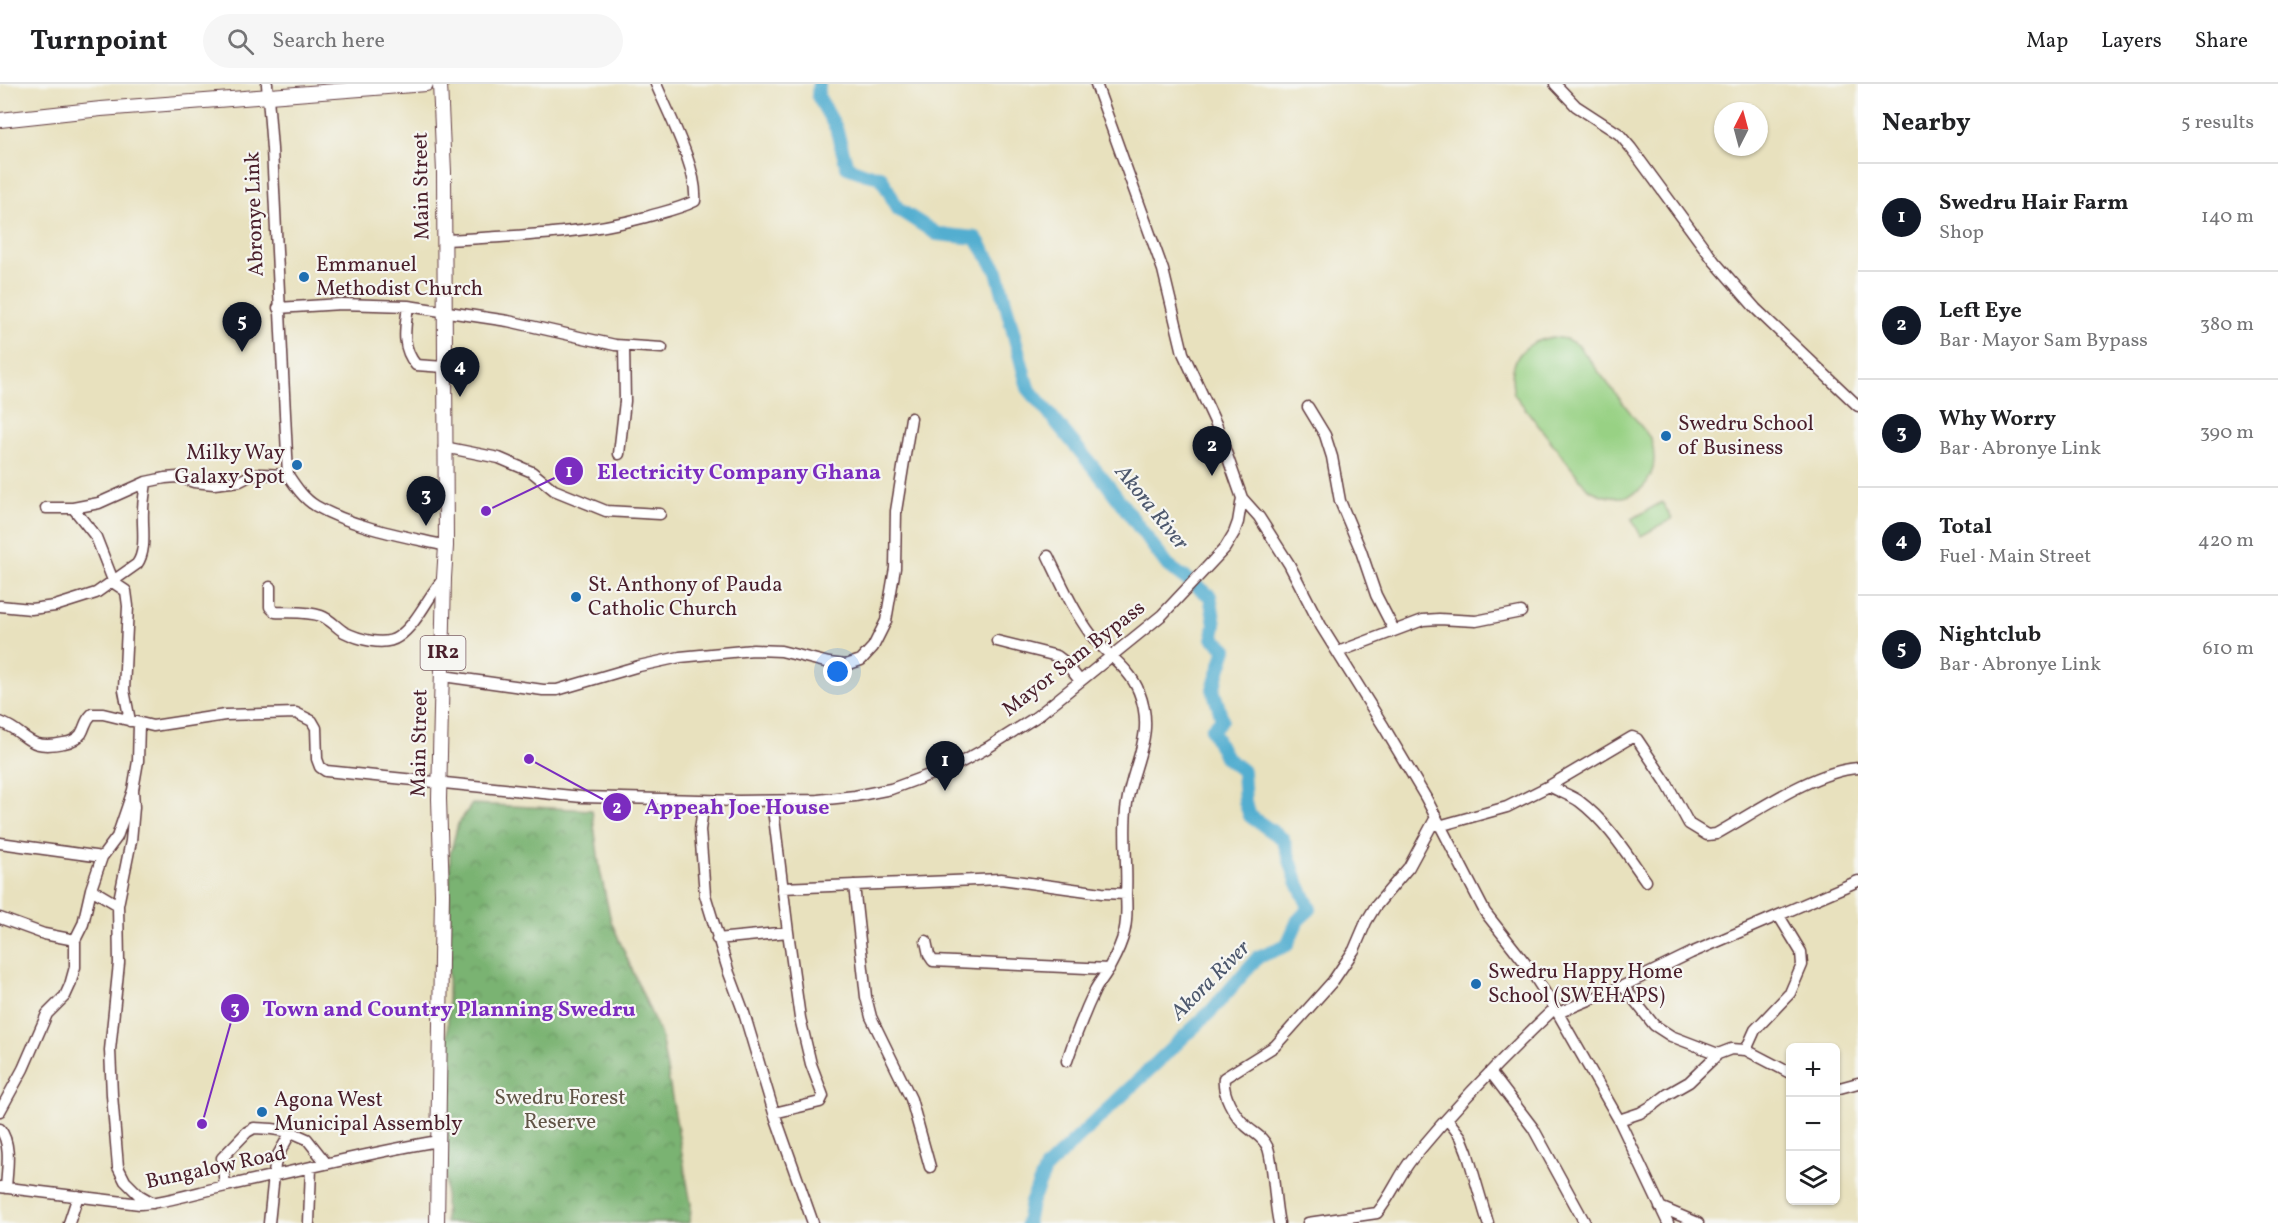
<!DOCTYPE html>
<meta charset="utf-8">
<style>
body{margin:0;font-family:Vollkorn,serif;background:#f6f6f6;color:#202124}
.controls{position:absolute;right:18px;bottom:18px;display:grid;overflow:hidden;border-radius:9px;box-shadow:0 2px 4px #0004}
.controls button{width:54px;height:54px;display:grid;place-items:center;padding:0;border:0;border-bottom:2px solid #e0e0e0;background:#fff;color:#202124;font:30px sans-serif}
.compass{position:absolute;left:1714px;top:18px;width:54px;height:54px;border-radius:50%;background:#fff;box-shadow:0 2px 4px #0004;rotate:6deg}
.you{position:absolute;left:838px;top:588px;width:21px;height:21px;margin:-15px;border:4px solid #fff;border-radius:50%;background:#1a73e8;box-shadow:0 0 0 9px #1a73e833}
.badge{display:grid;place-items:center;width:39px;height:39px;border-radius:50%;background:#111827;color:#fff;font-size:20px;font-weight:700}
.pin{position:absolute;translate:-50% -50px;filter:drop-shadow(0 2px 3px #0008)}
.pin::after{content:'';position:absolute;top:32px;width:21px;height:18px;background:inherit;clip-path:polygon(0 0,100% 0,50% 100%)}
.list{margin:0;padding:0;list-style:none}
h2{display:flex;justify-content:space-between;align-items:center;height:78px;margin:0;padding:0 24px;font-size:26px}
h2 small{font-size:20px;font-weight:400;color:#757577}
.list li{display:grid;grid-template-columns:39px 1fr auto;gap:18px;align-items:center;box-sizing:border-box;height:108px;padding:0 24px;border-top:2px solid #e0e0e0}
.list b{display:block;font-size:22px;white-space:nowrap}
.list p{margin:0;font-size:20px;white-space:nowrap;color:#757577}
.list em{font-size:20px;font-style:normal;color:#757577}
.icon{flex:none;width:33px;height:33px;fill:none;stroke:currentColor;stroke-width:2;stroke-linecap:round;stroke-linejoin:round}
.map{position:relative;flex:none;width:1858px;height:1139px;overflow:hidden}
header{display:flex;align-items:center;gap:36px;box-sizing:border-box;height:84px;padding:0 30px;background:#fff;border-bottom:2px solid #e0e0e0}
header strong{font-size:28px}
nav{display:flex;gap:33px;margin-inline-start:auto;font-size:21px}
.search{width:420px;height:54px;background:#f6f6f6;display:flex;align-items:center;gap:15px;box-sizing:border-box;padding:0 21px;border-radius:33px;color:#757577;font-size:22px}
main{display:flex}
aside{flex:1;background:#fff}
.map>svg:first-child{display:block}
.green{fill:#98d184;stroke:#717858;stroke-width:1.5}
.forest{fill:url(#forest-crowns);stroke:#62694e;stroke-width:1.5}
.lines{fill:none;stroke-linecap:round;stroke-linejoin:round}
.river{stroke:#52aed0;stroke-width:14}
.minor-casing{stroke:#623c41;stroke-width:13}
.major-casing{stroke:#623c41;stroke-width:16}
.minor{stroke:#fff;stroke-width:10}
.major{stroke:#fff;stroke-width:14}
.poi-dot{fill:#1f6fb2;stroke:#f6f6f2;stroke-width:2}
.labels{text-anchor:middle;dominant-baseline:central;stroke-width:4.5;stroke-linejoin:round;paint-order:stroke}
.shield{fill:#f6f6f2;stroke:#7e6067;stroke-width:1.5}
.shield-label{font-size:20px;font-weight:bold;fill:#4a1f2b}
.street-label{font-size:21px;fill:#4a1f2b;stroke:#f6f6f2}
.poi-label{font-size:21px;fill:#4a1f2b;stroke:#f6f6f2;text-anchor:start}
.park-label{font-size:21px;fill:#615446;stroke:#f6f6f2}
.water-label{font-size:22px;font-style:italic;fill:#4d586d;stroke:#f6f6f2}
.leader{fill:none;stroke:#7b2cbf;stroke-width:2}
.callout-dot{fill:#7b2cbf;stroke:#f6f6f2;stroke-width:2}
.mark-label{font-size:18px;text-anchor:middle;font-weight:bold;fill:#fff}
.callout-label{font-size:22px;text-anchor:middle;font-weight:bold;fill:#7b2cbf;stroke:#f6f6f2;stroke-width:4.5;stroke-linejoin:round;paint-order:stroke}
</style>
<header>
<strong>Turnpoint</strong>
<div class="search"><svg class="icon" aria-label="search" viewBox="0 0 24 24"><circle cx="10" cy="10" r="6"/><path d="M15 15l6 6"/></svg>Search here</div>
<nav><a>Map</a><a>Layers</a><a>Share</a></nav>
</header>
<main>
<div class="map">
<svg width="1858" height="1139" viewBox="0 0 1858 1139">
<defs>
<pattern id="forest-crowns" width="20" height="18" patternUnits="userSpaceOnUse" patternTransform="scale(1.5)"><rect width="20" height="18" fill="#7ab372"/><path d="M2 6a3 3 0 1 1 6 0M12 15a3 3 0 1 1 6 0" fill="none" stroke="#66915e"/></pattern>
</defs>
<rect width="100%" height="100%" fill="#f6f6f2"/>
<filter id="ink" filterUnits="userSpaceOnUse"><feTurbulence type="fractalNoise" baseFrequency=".0167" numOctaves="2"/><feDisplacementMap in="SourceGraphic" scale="12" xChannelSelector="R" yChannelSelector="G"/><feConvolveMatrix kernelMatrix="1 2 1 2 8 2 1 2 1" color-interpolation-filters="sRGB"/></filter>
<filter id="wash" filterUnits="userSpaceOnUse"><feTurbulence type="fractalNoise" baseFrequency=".008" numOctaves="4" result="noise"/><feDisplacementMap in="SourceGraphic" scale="24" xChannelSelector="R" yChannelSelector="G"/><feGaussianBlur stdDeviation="1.35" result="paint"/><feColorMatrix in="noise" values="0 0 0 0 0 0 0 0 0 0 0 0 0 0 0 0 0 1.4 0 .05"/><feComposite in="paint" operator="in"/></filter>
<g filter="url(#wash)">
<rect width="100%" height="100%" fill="#e8e1be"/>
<path class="green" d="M1553 253 1566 255 1578 261 1651 355C1665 401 1627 429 1587 404L1514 310C1507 278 1520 259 1553 253Z
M1662 418 1672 435 1641 452 1632 435Z"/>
<path class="forest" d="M472 720 592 726 600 786 611 837 661 952 691 1120 690 1139H445L450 770 458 740Z"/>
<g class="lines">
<path class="river" d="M819 0 818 12 836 44 847 83 866 90 881 93 898 125 937 150 976 154 997 187 1028 304 1107 400 1168 482 1210 512 1215 540 1213 554 1226 565 1213 605 1222 635 1212 646 1225 673 1243 687 1245 718 1250 732 1283 755 1297 797 1310 825 1298 836 1287 861 1258 873 1211 927 1046 1084 1031 1119 1027 1139"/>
</g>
</g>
<g filter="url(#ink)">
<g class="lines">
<g class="minor-casing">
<path id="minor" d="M267 0 272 65 288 391C296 403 304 415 316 422 355 444 404 452 446 462
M1555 0 1576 22 1619 50 1631 64 1714 177 1756 225 1858 322
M444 156C513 152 580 151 646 133 663 128 679 125 695 117 698 85 669 31 656 0
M408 222C405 245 401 263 416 281L444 283
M278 224 341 220 408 222 508 237 615 261 662 264
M1308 323 1325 351 1332 373 1340 417 1361 467 1376 511 1394 546
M444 363 499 374 513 380 532 388 554 406 606 427 660 430
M619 370 625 317 624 262
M1242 414 1259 433 1289 480 1321 542 1384 643 1426 714 1485 828 1529 884 1555 924 1619 1036 1668 1139
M46 424H73L99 419 146 398 165 394 178 393 194 398 214 400 240 397 250 392 260 390 288 391
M73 424 96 453 114 499 126 507 128 522 124 606 130 637
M270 503V523L275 528C290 529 306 527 321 532 330 535 336 543 344 548 358 555 384 563 398 553 418 539 428 512 444 494
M0 522 31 525 55 522 96 509 137 480C147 466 142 444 143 427 143 417 145 407 146 398
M997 557 1057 572 1065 578 1080 597
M1338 568 1423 536 1439 535 1476 537 1521 528
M443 592 543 606H557L639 582 680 573 753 566 781 567 829 579 846 581 861 576 873 563 886 537 895 484 896 427 911 334
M0 638C29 649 25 667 64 659 70 658 77 655 81 650 86 642 84 638 92 630H103L153 642 225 631 296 629 312 637 316 644 317 675 320 683 326 687 582 713 739 717 818 716 855 712 891 705 956 681 987 664 1036 633 1162 531 1225 464 1234 449 1238 438 1242 414 1216 340 1183 269 1163 186 1096 0
M1549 702C1558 707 1570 711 1579 717 1607 738 1626 769 1646 797
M133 706 134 723 131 757 118 821 119 879 110 966 112 1011 118 1083 125 1097 139 1111 153 1119
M704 717 700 746 705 811 729 889 744 929 774 1029 813 1139
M772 717 788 848 800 934 811 980 823 1012 820 1018 774 1029
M1439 742 1507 723 1549 702 1632 653 1637 655 1666 698 1689 740 1707 751 1716 750C1756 728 1813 687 1858 684
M0 759 102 773
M854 801 866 913 871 933 911 1015 930 1083
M782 804 1001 795 1102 809 1126 810C1128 781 1122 746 1127 719 1133 678 1156 651 1139 608 1130 584 1107 571 1092 552 1074 528 1061 499 1048 472
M91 805 118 821
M0 834 44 850 75 856
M717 855 788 848
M926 857 929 871 933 877 1109 885
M1623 902 1654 941 1671 952 1718 970
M1558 929 1623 902 1691 869 1858 797
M1746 966 1755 946 1790 909 1802 881 1801 868 1779 832
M1067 977C1075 953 1084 929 1095 906 1099 898 1106 891 1110 882 1125 855 1128 841 1126 810
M1491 989 1533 1044 1585 1139
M1836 1005 1858 999
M0 1027 23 985 47 930 65 912 70 901 75 883V856L83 840 91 805 102 773 117 753 133 706 138 677 139 640
M1447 1035 1461 1053 1467 1068 1488 1139
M1619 1036 1640 1029 1655 1020 1668 1010 1689 998 1718 970 1731 965 1746 966 1790 989
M0 1045C12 1060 7 1086 6 1104
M225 1102 222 1074 247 1048 254 1044 272 1045 291 1048 307 1055 326 1079
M0 1103 140 1120C169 1118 197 1108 226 1102 297 1087 367 1069 438 1057
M1660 1123 1698 1139
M69 1139 78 1112
M269 1139 275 1081 278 1071 291 1048
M309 1139 311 1083
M1279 1139C1274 1118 1274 1082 1268 1064 1263 1052 1253 1049 1245 1041 1233 1029 1222 1010 1224 994L1275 962 1333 897 1354 866 1366 838 1375 823 1409 783 1435 735
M1308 1139 1377 1129C1391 1113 1399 1091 1412 1075 1456 1022 1505 971 1555 924"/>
</g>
<g class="major-casing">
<path id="major" d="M0 36 101 25 426 0
M437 1139 442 809 439 715 444 494 446 462 444 88 440 0"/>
</g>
<use href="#minor" class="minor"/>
<use href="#major" class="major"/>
</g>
</g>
<g class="poi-dot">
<circle cx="304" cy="193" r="6"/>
<circle cx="1666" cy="352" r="6"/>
<circle cx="297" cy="381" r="6"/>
<circle cx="576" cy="513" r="6"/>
<circle cx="1476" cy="900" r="6"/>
<circle cx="262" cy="1028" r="6"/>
</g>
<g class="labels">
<rect class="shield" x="420.5" y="552" width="45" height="34" rx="4.5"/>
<g class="shield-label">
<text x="443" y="569">IR2</text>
</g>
<g class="street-label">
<text transform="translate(422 102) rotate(-91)">Main Street</text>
<text transform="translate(255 130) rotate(-92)">Abronye Link</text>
<text transform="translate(1074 575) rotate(-38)">Mayor Sam Bypass</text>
<text transform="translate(420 659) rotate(-89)">Main Street</text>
<text transform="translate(216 1084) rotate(-12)">Bungalow Road</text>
</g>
<g class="poi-label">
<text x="316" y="181">Emmanuel<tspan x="316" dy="24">Methodist Church</tspan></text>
<text x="1678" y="340">Swedru School<tspan x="1678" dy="24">of Business</tspan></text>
<text x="285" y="369" text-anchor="end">Milky Way<tspan x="285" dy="24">Galaxy Spot</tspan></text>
<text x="588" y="501">St. Anthony of Pauda<tspan x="588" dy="24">Catholic Church</tspan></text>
<text x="1488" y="888">Swedru Happy Home<tspan x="1488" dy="24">School (SWEHAPS)</tspan></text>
<text x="274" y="1016">Agona West<tspan x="274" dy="24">Municipal Assembly</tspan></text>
</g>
<g class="park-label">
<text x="560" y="1014">Swedru Forest<tspan x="560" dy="24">Reserve</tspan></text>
</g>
<g class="water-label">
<text transform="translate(1151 424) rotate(51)">Akora River</text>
<text transform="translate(1211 897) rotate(-45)">Akora River</text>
</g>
</g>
<path class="leader" d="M486 427L569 387M529 675L617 723M202 1040L235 924"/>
<g class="callout-dot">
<circle cx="486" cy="427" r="6"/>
<circle cx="529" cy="675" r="6"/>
<circle cx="202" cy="1040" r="6"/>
<circle cx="569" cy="387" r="15"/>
<circle cx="617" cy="723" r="15"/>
<circle cx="235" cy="924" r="15"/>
</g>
<g class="mark-label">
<text x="569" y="393">1</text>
<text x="617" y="729">2</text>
<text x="235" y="930">3</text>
</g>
<g class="callout-label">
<text x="739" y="395">Electricity Company Ghana</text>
<text x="737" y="730">Appeah Joe House</text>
<text x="449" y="932">Town and Country Planning Swedru</text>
</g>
</svg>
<div class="controls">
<button>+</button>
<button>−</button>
<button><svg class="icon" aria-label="layers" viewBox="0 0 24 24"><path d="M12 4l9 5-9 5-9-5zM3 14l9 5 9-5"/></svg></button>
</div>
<svg class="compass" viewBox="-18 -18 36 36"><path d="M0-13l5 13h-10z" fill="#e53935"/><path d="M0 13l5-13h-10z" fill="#757577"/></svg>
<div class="you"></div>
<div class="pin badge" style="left:945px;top:707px">1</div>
<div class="pin badge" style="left:1212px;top:392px">2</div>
<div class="pin badge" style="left:426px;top:442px">3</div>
<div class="pin badge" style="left:460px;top:313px">4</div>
<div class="pin badge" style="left:242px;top:268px">5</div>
</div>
<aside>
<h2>Nearby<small>5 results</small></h2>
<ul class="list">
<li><span class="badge">1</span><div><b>Swedru Hair Farm</b><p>Shop</p></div><em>140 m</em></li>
<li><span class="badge">2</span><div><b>Left Eye</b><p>Bar · Mayor Sam Bypass</p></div><em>380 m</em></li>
<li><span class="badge">3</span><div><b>Why Worry</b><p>Bar · Abronye Link</p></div><em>390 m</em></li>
<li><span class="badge">4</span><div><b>Total</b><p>Fuel · Main Street</p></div><em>420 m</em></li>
<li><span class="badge">5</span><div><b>Nightclub</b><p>Bar · Abronye Link</p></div><em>610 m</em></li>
</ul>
</aside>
</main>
